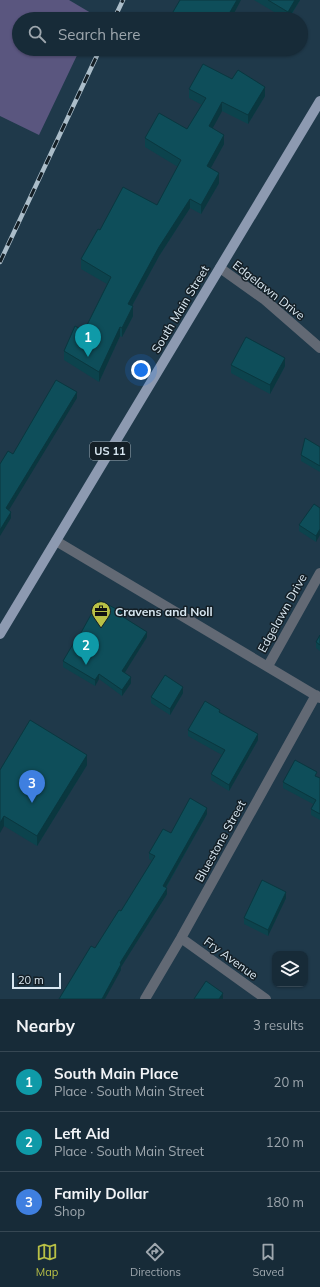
<!DOCTYPE html>
<meta charset="utf-8">
<style>
body{margin:0;font-family:Mulish,sans-serif;background:#203340;color:#f1f3f6}
.controls{position:absolute;right:12px;bottom:12px;display:grid;overflow:hidden;border-radius:8px;box-shadow:0 1px 3px #0004}
.controls button{width:36px;height:36px;display:grid;place-items:center;padding:0;border:0;border-bottom:1px solid #364753;background:#172b38;color:#f1f3f6;font:20px sans-serif}
.scale{position:absolute;left:12px;bottom:10px;width:49px;box-sizing:border-box;padding-left:4px;border:2px solid #d8e7f1;border-top:0;font-size:11px;line-height:14px;white-space:nowrap;color:#d8e7f1;-webkit-text-stroke:3px #141f26;paint-order:stroke}
.you{position:absolute;left:141px;top:370px;width:14px;height:14px;margin:-10px;border:3px solid #fff;border-radius:50%;background:#1a73e8;box-shadow:0 0 0 6px #1a73e833}
.badge{display:grid;place-items:center;width:26px;height:26px;border-radius:50%;background:#b9c046;color:#fff;font-size:13px;font-weight:700}
.pin{position:absolute;translate:-50% -33px;filter:drop-shadow(0 1px 2px #0008)}
.pin::after{content:'';position:absolute;top:21px;width:14px;height:12px;background:inherit;clip-path:polygon(0 0,100% 0,50% 100%)}
.list{margin:0;padding:0;list-style:none}
h2{display:flex;justify-content:space-between;align-items:center;height:52px;margin:0;padding:0 16px;font-size:17px}
h2 small{font-size:13px;font-weight:400;color:#9ea7ae}
.list li{display:grid;grid-template-columns:26px 1fr auto;gap:12px;align-items:center;box-sizing:border-box;height:60px;padding:0 16px;border-top:1px solid #364753}
.list b{display:block;font-size:15px;white-space:nowrap}
.list p{margin:0;font-size:13px;white-space:nowrap;color:#9ea7ae}
.list em{font-size:13px;font-style:normal;color:#9ea7ae}
.icon{flex:none;width:22px;height:22px;fill:none;stroke:currentColor;stroke-width:2;stroke-linecap:round;stroke-linejoin:round}
.map{position:relative;flex:none;width:320px;height:999px;overflow:hidden}
.search{position:absolute;background:#172b38;box-shadow:0 1px 3px #0004;left:12px;right:12px;top:12px;height:44px;display:flex;align-items:center;gap:10px;box-sizing:border-box;padding:0 14px;border-radius:22px;color:#9ea7ae;font-size:15px}
.sheet{height:232px;background:#172b38}
nav{display:flex;justify-content:space-around;align-items:center;box-sizing:border-box;height:56px;border-top:1px solid #364753;background:#172b38;font-size:11px;color:#9ea7ae}
nav a{display:grid;justify-items:center;gap:2px}
nav .on{color:#b9c046}
.map>svg:first-child{display:block}
.green{fill:#5a567f}
.lines{fill:none;stroke-linecap:round;stroke-linejoin:round}
.minor{stroke:#626974;stroke-width:10}
.primary{stroke:#8d9ab1;stroke-width:10}
.rail-casing{stroke:#abbdc9;stroke-width:4.5}
.rail{stroke:#141f26;stroke-width:3;stroke-dasharray:9;stroke-linecap:butt}
.wall{fill:#0c434d}
.shaded-wall{fill:#0a373f}
.building{fill:#0e4e5a;stroke:#0a373f}
.labels{text-anchor:middle;dominant-baseline:central;stroke-width:3;stroke-linejoin:round;paint-order:stroke}
.shield{fill:#141f26;stroke:#9dabb4;stroke-width:1}
.shield-label{font-size:11px;font-weight:bold;fill:#d8e7f1}
.street-label{font-size:12px;fill:#d8e7f1;stroke:#141f26}
.poi-label{font-size:12px;font-weight:bold;fill:#d8e7f1;stroke:#141f26;text-anchor:start}
</style>
<div class="map">
<svg width="320" height="999" viewBox="0 0 320 999">
<rect width="100%" height="100%" fill="#1f394a"/>
<path class="green" d="M0 0H69L96 16 95 19H19V49H80L39 135 0 116Z"/>
<g class="lines">
<path class="minor" d="M220 268 265 300 320 348
M56 541 320 698
M268 666 320 573
M181 938 266 999
M145 999 181 938 316 695"/>
<path class="primary" d="M0 634 320 101"/>
<g class="rail-casing">
<path id="rail" d="M114 19 123 0
M0 262 100 49"/>
</g>
<use href="#rail" class="rail"/>
</g>
<path class="wall" d="M254 0H300L289 19H286Z
M189 89 265 96 248 124 222 111 212 128 224 144 210 168 219 183 201 214 190 208 159 256 132 306 133 316 122 337 120 336 99 382 64 360V351L84 331 107 284 81 269V259L100 230 157 205 178 167 145 147V138L187 129 202 105 189 98Z
M231 365 285 366 270 394 231 373Z
M320 447V472L301 461V455Z
M320 508 316 542 299 531V525Z
M122 616 147 637 125 672 131 683 122 696 99 679 95 686 63 667V661L77 640Z
M320 635V651L316 648V642Z
M183 693 170 715 151 703V697Z
M220 713 258 740 229 791 211 780V774L222 755 188 736V730Z
M87 765 37 846 4 826 0 770Z
M317 777 320 778V820L311 815V809L313 804 283 788V782Z
M207 814 166 888 167 894 121 967V970L95 948 121 911 152 861 149 859V853L171 833Z
M286 898 268 936 244 924V918Z"/>
<path class="shaded-wall" d="M237 0H241L231 19H226Z
M295 0H300L288 19V12Z
M265 87V96L248 124V115Z
M222 102V111L209 135V126Z
M224 135V144L207 175V166Z
M219 173V183L201 214V205Z
M190 199V208L159 256 128 313V304L159 247Z
M133 306V316L122 337V328Z
M120 327V336L99 382V372Z
M285 358V366L270 394V385Z
M77 392V398L6 515V508Z
M11 512V518L0 536V530Z
M320 529V535L316 542V536Z
M147 632V637L122 677V671Z
M99 674V679L95 686V680Z
M131 677V683L122 696V690Z
M183 687V693L170 715V709Z
M258 734V740L229 791V785Z
M87 755V765L37 846V836Z
M207 808V814L163 892V886Z
M4 816V826L0 833V823Z
M167 888V894L121 967V970L105 999H102L120 963Z
M286 892V898L268 936V930Z
M223 993V999H219Z"/>
<path class="building" d="M180 0H237L226 19H173L170 17Z
M268 0H295L288 12Z
M203 64 232 79 238 70 265 87 248 115 222 102 209 126 224 135 207 166 219 173 201 205 190 199 159 247 128 304 133 306 122 328 120 327 99 372 64 351 75 326 84 331 111 277 81 259 98 229 100 230 123 187 157 205 181 160 145 138 159 113 187 129 206 98 189 89Z
M246 337 285 358 270 385 231 365Z
M56 380 77 392 6 508 11 512 0 530V464L8 451 13 454Z
M305 438 320 447V466L301 455Z
M314 504 320 508V529L316 536 299 525Z
M99 600 122 612 120 615 147 632 122 671 131 677 122 690 99 674 95 680 63 661 76 639 77 640Z
M320 635V645L316 642Z
M165 675 183 687 170 709 151 697Z
M205 701 220 710 219 712 258 734 229 785 211 774 225 750 188 730Z
M30 720 87 755 37 836 4 816 0 823V770Z
M295 760 317 772 315 776 320 778V814L311 809 316 800 283 782Z
M190 798 207 808 163 886 167 888 120 963 121 964 102 999H59L91 946 95 948 119 910 121 911 155 856 149 853 163 829 171 833Z
M262 880 286 892 268 930 244 918Z
M206 981 223 993 219 999H194Z"/>
<defs>
<g id="office-pin" transform="scale(1)"><path d="M0 17L-7.5 6A9.5 9.5 0 1 1 7.5 6Z" fill="#b9c046" stroke="#141f26"/><path d="M-6-3h4V-5.5h4V-3h4V5H-6ZM-1-4.5V-3h2v-1.5ZM-6 0V1H6V0Z" fill="#111"/></g>
</defs>
<g fill-rule="evenodd">
<use href="#office-pin" x="101" y="611"/>
</g>
<g class="labels">
<rect class="shield" x="90" y="442" width="40" height="18" rx="3"/>
<g class="shield-label">
<text x="110" y="451">US 11</text>
</g>
<g class="street-label">
<text transform="translate(269 290) rotate(38)">Edgelawn Drive</text>
<text transform="translate(180 309) rotate(-59)">South Main Street</text>
<text transform="translate(282 613) rotate(-61)">Edgelawn Drive</text>
<text transform="translate(220 841) rotate(-61)">Bluestone Street</text>
<text transform="translate(231 958) rotate(36)">Fry Avenue</text>
</g>
<g class="poi-label">
<text x="115" y="611">Cravens and Noll</text>
</g>
</g>
</svg>
<div class="controls">
<button><svg class="icon" aria-label="layers" viewBox="0 0 24 24"><path d="M12 4l9 5-9 5-9-5zM3 14l9 5 9-5"/></svg></button>
</div>
<div class="scale">20 m</div>
<div class="you"></div>
<div class="pin badge" style="left:88px;top:357px;background:#0f9aa8">1</div>
<div class="pin badge" style="left:86px;top:665px;background:#0f9aa8">2</div>
<div class="pin badge" style="left:32px;top:803px;background:#3f7fe0">3</div>
<div class="search"><svg class="icon" aria-label="search" viewBox="0 0 24 24"><circle cx="10" cy="10" r="6"/><path d="M15 15l6 6"/></svg>Search here</div>
</div>
<section class="sheet">
<h2>Nearby<small>3 results</small></h2>
<ul class="list">
<li><span class="badge" style="background:#0f9aa8">1</span><div><b>South Main Place</b><p>Place · South Main Street</p></div><em>20 m</em></li>
<li><span class="badge" style="background:#0f9aa8">2</span><div><b>Left Aid</b><p>Place · South Main Street</p></div><em>120 m</em></li>
<li><span class="badge" style="background:#3f7fe0">3</span><div><b>Family Dollar</b><p>Shop</p></div><em>180 m</em></li>
</ul>
</section>
<nav>
<a class="on"><svg class="icon" aria-label="map" viewBox="0 0 24 24"><path d="M3 6l6-2 6 2 6-2v14l-6 2-6-2-6 2zM9 4v14M15 6v14"/></svg>Map</a>
<a><svg class="icon" aria-label="directions" viewBox="0 0 24 24"><path d="M12 3l9 9-9 9-9-9zM9 14v-3h6M13 9l2 2-2 2"/></svg>Directions</a>
<a><svg class="icon" aria-label="saved" viewBox="0 0 24 24"><path d="M7 4h10v16l-5-4-5 4z"/></svg>Saved</a>
</nav>
